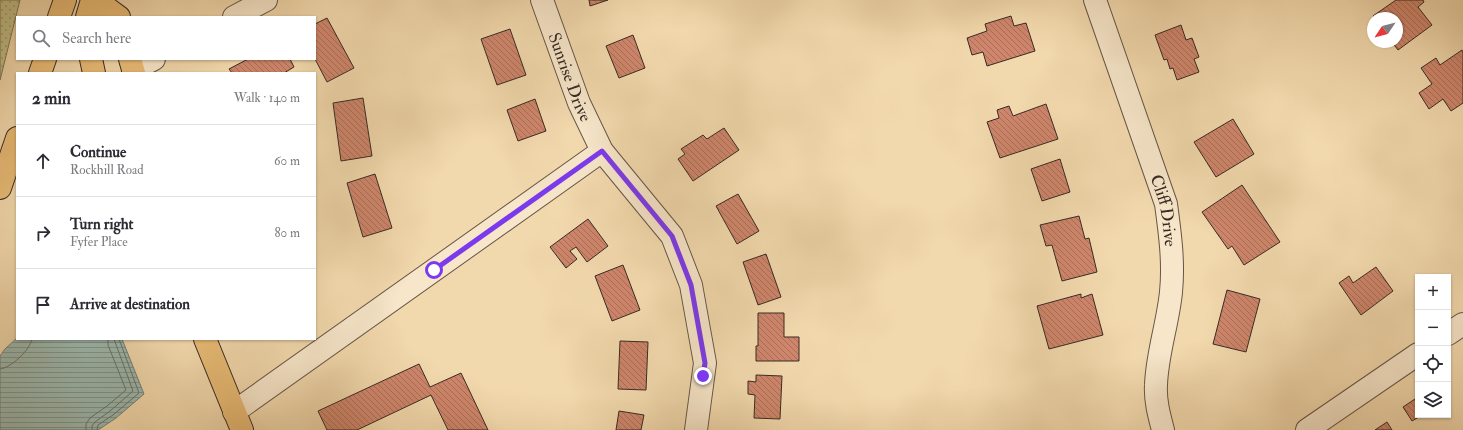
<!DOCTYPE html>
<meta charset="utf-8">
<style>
body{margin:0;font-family:"IM FELL Double Pica",serif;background:#f7f7f7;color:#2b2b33}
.controls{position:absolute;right:12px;bottom:12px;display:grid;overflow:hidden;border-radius:0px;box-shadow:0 1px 3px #0004}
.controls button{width:36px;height:36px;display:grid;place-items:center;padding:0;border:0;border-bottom:1px solid #e1e1e2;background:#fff;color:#2b2b33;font:20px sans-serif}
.compass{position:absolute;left:1367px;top:12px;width:36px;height:36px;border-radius:50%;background:#fff;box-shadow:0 1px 3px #0004;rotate:235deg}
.stop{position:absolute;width:12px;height:12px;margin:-9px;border:3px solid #7c3aed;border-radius:50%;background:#fff}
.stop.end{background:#7c3aed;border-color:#fff;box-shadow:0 1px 4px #0008}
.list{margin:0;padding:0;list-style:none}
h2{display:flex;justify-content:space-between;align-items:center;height:52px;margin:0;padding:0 16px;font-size:17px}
h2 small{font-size:13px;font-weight:400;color:#7c7c81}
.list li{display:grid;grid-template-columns:26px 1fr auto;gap:12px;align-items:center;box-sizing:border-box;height:72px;padding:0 16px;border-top:1px solid #e1e1e2}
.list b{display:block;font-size:15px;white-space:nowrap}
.list p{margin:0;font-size:13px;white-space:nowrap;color:#7c7c81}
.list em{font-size:13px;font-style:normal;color:#7c7c81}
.icon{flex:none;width:22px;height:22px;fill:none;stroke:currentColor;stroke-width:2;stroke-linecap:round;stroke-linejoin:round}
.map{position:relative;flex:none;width:1463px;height:430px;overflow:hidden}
.search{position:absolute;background:#fff;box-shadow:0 1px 3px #0004;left:16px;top:16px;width:300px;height:44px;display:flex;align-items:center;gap:10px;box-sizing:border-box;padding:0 14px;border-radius:0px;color:#7c7c81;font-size:15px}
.panel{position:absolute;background:#fff;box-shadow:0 1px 3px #0004;left:16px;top:72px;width:300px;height:268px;border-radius:0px}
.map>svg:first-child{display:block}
.grass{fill:url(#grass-dots);stroke:#7c7456}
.water{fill:url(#water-rules);stroke:#748078}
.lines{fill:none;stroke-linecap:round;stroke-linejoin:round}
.shore{stroke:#6a726a;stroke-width:1}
.building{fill:url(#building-back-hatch);stroke:#372a25}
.minor-casing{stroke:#665647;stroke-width:24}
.major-casing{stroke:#372a25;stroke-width:24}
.minor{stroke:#f7e6ca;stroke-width:22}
.major{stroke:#e9bc76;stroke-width:22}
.route{stroke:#7c3aed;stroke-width:5}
.labels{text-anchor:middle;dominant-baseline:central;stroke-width:4;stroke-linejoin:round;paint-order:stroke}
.street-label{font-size:17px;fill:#372a25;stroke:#f7e6ca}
</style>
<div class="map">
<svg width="1463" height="430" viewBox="0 0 1463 430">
<defs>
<pattern id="grass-dots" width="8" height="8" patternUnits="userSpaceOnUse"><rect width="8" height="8" fill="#c0be86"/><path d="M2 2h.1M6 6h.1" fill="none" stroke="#9d9b6d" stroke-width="1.8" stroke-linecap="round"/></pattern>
<pattern id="water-rules" width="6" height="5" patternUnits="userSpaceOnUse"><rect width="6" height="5" fill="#9cb9b0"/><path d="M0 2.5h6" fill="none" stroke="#80978f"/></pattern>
<pattern id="building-back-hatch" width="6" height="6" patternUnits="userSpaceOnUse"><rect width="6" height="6" fill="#cf866c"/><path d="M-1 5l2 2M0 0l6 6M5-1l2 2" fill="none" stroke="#a96e59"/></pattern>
</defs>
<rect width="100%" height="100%" fill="#f2d9ad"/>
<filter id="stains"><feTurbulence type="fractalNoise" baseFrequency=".005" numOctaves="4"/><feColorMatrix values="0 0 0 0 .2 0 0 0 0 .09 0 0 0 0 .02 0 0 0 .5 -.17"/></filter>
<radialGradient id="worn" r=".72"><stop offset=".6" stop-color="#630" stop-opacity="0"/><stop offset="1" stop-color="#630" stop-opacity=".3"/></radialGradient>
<path class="grass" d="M0 0H20L0 80Z"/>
<path class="water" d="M17 338 122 339 144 394 116 418 98 430H0V356L5 349Z"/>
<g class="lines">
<path class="shore" d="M0 369C11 368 30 350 32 339
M86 430V424L90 418 107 406 126 390 108 345V339
M92 430V426L95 422 110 411 133 391 114 339
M97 430 98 425 113 415 139 393 119 339"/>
</g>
<path class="building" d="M589 0H608L590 6Z
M1396 0H1423L1424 2 1418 7 1432 25 1398 50 1392 42H1397V18H1375L1373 16Z
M1011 16 1014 26 1026 23 1035 51 987 66 983 52 972 55 967 38 987 31 985 24Z
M327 18 354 68 327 82 315 59V24Z
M1181 25 1186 40 1192 38 1199 57 1194 59 1199 72 1177 80 1173 68 1170 69 1167 59 1164 60 1155 35Z
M510 29 526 75 497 85 481 39Z
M633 35 645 68 619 78 606 46Z
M1462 50 1463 52V103L1451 111 1443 99 1429 109 1419 93 1432 84 1421 68 1436 58 1440 65Z
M248 59H290L294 67 284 73H232L229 69Z
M363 98 372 156 341 161 333 103Z
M535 99 546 131 518 141 507 110Z
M1046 104 1058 139 1000 158 987 122 999 118 997 110 1009 106 1013 116Z
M1233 119 1254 154 1216 177 1194 142Z
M724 128 739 150 693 181 678 159 685 154 681 149 703 135 707 139Z
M1060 159 1070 192 1042 201 1031 169Z
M375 174 392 228 363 237 347 183Z
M1242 185 1280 242 1244 265 1232 246 1228 249 1202 212Z
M738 194 759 231 737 244 716 206Z
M1079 216 1085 239 1089 238 1097 272 1062 281 1052 245 1046 246 1040 225Z
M588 219 608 246 587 262 576 247 570 251 577 259 566 268 550 247Z
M766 254 781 297 758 305 743 262Z
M623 265 640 310 612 321 595 276Z
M1376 267 1393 291 1361 315 1339 283 1349 276 1353 283Z
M1227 290 1260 299 1246 352 1213 344Z
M1081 294V298L1092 294 1103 335 1049 349 1037 306Z
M758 313H784V337H799V361H756V346H758Z
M620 341 648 342 646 390 618 389Z
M419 364 430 387 461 373 488 430H448L431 395 357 430H327L318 411Z
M756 375 782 376 780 419 754 418 755 395 748 394V381L756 382Z
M1418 397V415H1422L1412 421 1403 407Z
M619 411 644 415 641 430H616Z
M1387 422 1392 430H1375Z"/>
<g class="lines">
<g class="minor-casing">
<g id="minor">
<path id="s1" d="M542 0 579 103 602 151 672 236 691 285 705 363 696 430"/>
<path id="s2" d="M1095 0 1166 204C1170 233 1174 263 1171 292 1168 323 1157 354 1156 385 1155 400 1159 415 1163 430"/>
<path d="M234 17 266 0"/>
<path d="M133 70 154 59"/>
<path d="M1448 334 1463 324"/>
<path d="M234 412 602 151"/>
<path d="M1307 430 1418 354"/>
</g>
</g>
<g class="major-casing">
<path id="major" d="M96 0 119 17
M59 17 65 0
M87 17 92 0
M91 59 94 73
M130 59 134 73
M40 73 45 59
M0 188 17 138
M205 339 242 430"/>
</g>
<use href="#minor" class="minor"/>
<use href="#major" class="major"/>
</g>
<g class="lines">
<path class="route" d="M434 270 602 151 672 236 691 285 705 363 703 376"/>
</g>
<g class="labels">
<g class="street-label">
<text stroke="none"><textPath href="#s1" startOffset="82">Sunrise Drive</textPath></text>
<text stroke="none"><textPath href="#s2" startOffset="222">Cliff Drive</textPath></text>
</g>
</g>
<rect width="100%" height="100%" filter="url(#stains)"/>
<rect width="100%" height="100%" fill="url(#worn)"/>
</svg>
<div class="controls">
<button>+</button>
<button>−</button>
<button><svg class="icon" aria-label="locate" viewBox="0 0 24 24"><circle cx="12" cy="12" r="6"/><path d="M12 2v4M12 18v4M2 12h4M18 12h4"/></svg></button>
<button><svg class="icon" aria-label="layers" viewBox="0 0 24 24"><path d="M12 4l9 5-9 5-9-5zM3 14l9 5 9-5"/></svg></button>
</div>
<svg class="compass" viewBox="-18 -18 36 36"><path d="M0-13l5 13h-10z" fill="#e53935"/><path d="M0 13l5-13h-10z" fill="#7c7c81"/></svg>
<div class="stop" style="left:434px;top:270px"></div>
<div class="stop end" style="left:703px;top:376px"></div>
<div class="search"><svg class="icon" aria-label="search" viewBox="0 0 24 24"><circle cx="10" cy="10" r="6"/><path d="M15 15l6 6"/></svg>Search here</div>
<section class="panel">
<h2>2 min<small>Walk · 140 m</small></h2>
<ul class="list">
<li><svg class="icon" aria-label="ahead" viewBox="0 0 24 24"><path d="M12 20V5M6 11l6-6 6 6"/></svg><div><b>Continue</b><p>Rockhill Road</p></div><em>60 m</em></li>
<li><svg class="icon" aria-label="right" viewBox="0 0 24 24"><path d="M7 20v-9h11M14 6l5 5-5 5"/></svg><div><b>Turn right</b><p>Fyfer Place</p></div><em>80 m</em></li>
<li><svg class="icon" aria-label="arrive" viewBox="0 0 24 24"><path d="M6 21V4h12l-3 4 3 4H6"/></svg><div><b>Arrive at destination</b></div></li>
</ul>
</section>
</div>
